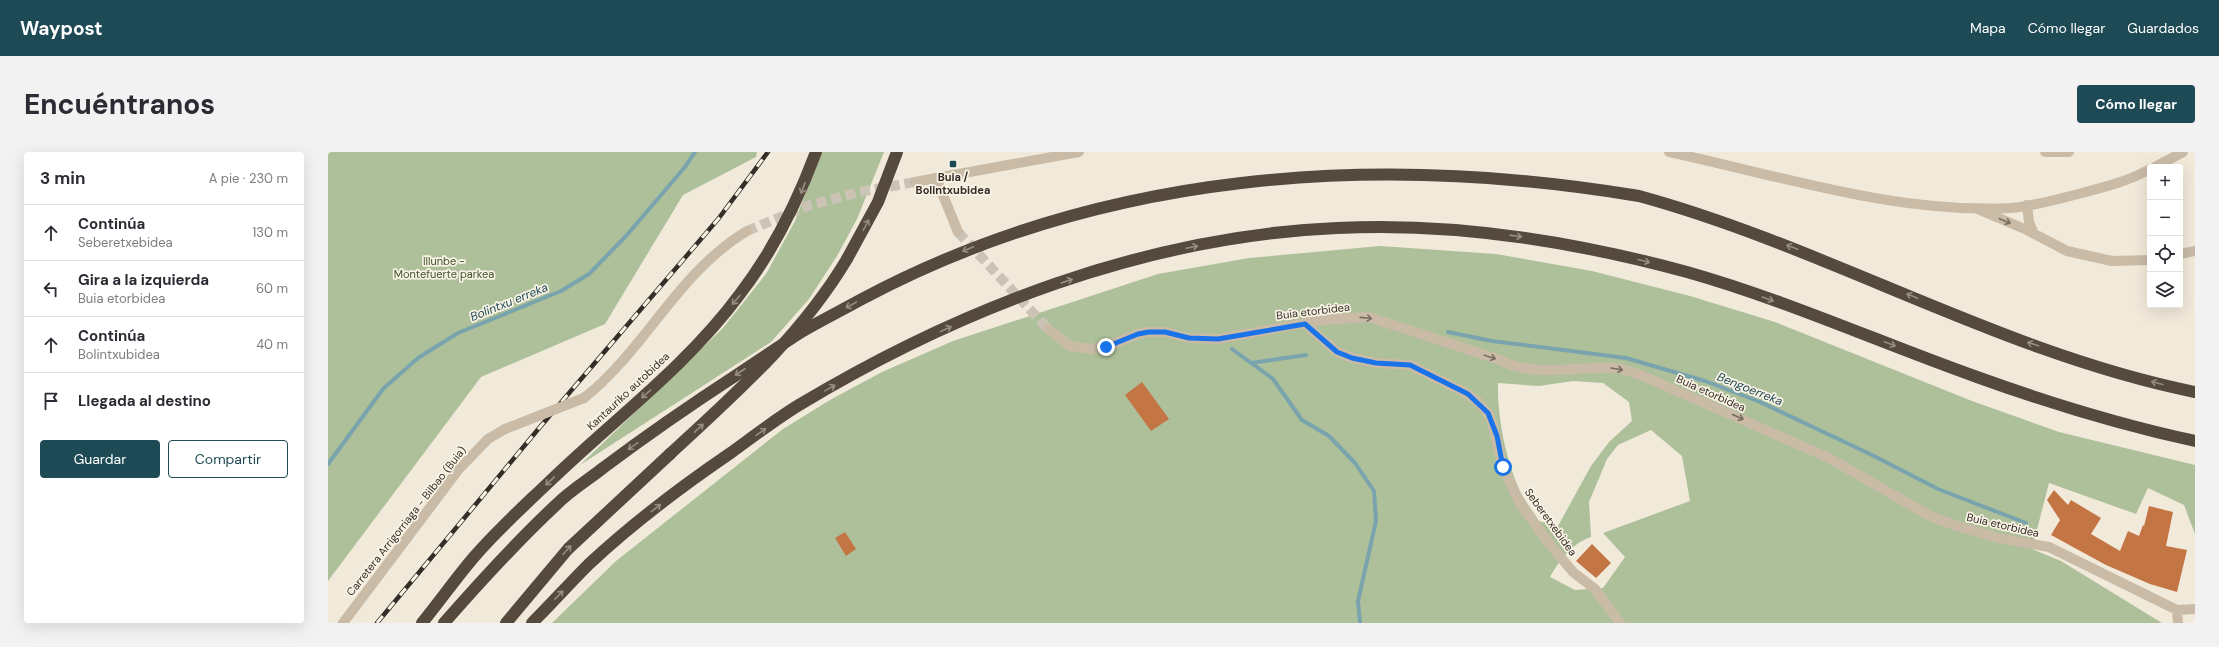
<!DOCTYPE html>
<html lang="es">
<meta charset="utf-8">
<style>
body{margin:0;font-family:"DM Sans",sans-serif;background:#f2f2f3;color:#2b2b33}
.controls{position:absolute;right:12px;top:12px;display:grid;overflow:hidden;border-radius:4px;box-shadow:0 4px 16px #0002}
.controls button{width:36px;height:36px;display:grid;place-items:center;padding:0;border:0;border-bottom:1px solid #e1e1e2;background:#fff;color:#2b2b33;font:20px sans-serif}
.stop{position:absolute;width:12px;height:12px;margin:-9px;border:3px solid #1a73e8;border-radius:50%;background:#fff}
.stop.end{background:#1a73e8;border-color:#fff;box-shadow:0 1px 4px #0008}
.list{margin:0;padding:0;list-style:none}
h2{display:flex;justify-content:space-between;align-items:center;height:52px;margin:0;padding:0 16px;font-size:17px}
h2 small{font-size:13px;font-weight:400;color:#7c7c81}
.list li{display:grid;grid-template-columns:26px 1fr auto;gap:12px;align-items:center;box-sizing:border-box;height:56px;padding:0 16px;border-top:1px solid #e1e1e2}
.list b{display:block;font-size:15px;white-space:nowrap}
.list p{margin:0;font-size:13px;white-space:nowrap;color:#7c7c81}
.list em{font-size:13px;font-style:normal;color:#7c7c81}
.actions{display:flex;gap:8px;padding:12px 16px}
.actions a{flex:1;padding:9px 0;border:1px solid #1d4a55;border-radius:4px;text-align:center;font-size:14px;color:#1d4a55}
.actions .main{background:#1d4a55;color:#fff}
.icon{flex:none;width:22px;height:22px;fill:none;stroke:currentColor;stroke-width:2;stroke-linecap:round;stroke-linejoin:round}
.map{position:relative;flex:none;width:1867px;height:471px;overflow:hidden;border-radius:4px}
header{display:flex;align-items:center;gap:24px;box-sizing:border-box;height:56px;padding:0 20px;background:#1d4a55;color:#fff}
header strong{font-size:19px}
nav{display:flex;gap:22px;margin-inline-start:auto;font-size:14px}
.intro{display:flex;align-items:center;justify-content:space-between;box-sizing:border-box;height:96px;padding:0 24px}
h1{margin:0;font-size:28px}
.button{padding:10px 18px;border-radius:4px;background:#1d4a55;color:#fff;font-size:14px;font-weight:700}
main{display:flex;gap:24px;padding:0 24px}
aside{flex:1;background:#fff;border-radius:4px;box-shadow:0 4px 16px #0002}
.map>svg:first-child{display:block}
.green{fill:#aec09a;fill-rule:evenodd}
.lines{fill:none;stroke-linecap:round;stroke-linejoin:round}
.stream{stroke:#79a4ad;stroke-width:4}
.building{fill:#c47544}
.minor-tunnel{stroke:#cbc3b6;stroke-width:10;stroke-dasharray:10 5;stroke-linecap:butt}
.tertiary-tunnel{stroke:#cbc3b6;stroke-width:10;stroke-dasharray:10 5;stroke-linecap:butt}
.minor{stroke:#c9bba6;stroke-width:10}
.tertiary{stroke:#c9bba6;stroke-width:10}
.motorway{stroke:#56493e;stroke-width:12}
.rail-casing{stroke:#352d27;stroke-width:4.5}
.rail{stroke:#f9f3e6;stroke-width:3;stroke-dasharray:9;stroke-linecap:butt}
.tertiary-bridge{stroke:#c9bba6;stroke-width:10}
.motorway-bridge{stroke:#56493e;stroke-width:12}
.oneway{stroke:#978d81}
.oneway2{stroke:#786d60}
.route{stroke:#1a73e8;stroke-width:5}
.poi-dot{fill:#1d4a55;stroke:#f9f3e6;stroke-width:1.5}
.labels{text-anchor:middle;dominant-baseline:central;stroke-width:3.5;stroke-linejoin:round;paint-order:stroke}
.poi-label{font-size:11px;font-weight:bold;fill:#352d27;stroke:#f9f3e6}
.park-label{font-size:11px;fill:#3f532b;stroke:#f9f3e6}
.street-label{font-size:11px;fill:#352d27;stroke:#f9f3e6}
.water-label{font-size:12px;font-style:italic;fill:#1d4a55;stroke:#f9f3e6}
</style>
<header>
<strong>Waypost</strong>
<nav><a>Mapa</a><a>Cómo llegar</a><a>Guardados</a></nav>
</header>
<div class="intro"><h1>Encuéntranos</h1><a class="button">Cómo llegar</a></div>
<main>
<aside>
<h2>3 min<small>A pie · 230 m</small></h2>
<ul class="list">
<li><svg class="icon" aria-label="ahead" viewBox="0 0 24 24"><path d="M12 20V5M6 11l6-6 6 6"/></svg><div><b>Continúa</b><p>Seberetxebidea</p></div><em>130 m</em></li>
<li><svg class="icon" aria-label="left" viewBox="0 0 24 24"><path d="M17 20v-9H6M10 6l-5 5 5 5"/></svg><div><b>Gira a la izquierda</b><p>Buia etorbidea</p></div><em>60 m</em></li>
<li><svg class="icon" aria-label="ahead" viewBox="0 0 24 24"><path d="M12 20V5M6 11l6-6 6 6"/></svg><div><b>Continúa</b><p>Bolintxubidea</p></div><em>40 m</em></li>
<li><svg class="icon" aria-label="arrive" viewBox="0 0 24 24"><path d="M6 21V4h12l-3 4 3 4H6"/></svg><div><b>Llegada al destino</b></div></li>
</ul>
<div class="actions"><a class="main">Guardar</a><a>Compartir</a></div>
</aside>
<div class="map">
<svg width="1867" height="471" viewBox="0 0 1867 471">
<rect width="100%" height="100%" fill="#f1e9da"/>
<path class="green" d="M0 0H429L428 5 355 43 277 172 153 225 0 429Z
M493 0H556L529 67 509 104 481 147 443 190 252 313 395 176 438 122 467 69Z
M1052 94 1168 102 1264 119 1362 144 1447 170 1644 249 1731 280 1867 313V382L1856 353 1820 336 1808 362 1721 331 1704 397 1733 409 1834 471H224L288 409 455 277 502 248 554 220 625 189 830 122 921 106ZM1245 229 1275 231 1301 250 1304 269 1281 290 1263 314 1230 374 1211 369C1206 361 1200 353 1195 345 1179 314 1169 266 1170 231L1211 234ZM1323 278 1354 304 1362 349 1275 381 1297 405 1275 436 1247 438 1222 425C1232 408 1243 392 1263 385L1261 350 1279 307 1290 293Z"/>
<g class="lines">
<path class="stream" d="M1120 180 1164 189 1298 206 1377 229 1432 250 1544 303 1610 337 1698 371
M904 197 945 227 974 268 1001 284 1027 311 1046 339 1048 369 1030 449 1032 471
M923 211 978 203
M0 312 55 237 90 206 130 181 233 139 261 122 298 84 357 15 367 0"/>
</g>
<path class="building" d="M814 230 841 267 823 279 797 243Z
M1726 338 1740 353 1743 348 1773 366 1763 382 1792 399 1800 379 1811 384 1815 373 1816 374 1821 354 1845 360 1838 394 1859 398 1849 440 1822 432 1778 413 1723 383 1732 368 1719 348Z
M517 380 528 397 518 404 507 386Z
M1264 392 1283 411 1268 426 1248 409Z"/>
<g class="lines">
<path class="minor-tunnel" d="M630 80 720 177"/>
<path class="tertiary-tunnel" d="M419 79 479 54 531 40 587 30"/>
<path class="minor" d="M1717 0H1741
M608 26 630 80
M1699 53 1701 70 1706 82
M1647 56 1699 78 1739 99 1784 109 1822 108
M1852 102 1867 99
M977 172 1009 200 1024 206 1048 211 1082 213 1140 242 1150 250 1160 261 1164 270 1175 315 1191 350 1220 390 1245 420 1267 437 1292 471
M720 177 742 194 762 197 778 195 810 182 821 180H837L861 186 890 187 994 168 1041 165 1172 208C1207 226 1247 214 1285 216 1295 216 1306 221 1315 224L1501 306 1602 364 1629 374 1670 386 1721 395 1849 458 1867 457
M1849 458 1850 471"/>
<path class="tertiary" d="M1341 0C1454 24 1567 62 1683 56 1706 54 1731 47 1754 41 1777 35 1801 29 1822 17
M1827 15 1855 0
M587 30 751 0
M256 246C317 198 350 120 419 79
M15 471 131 317 160 287 177 277"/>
<path class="motorway" d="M519 107 550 50 569 0
M94 471C112 449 128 426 146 405 169 378 196 354 221 330 285 268 359 214 412 142 445 99 469 51 488 0
M116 471C152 430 189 389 229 352 243 338 260 328 275 316 319 283 364 252 410 222 431 208 453 193 475 179 494 168 514 158 534 147 774 19 1046 0 1311 44 1501 96 1673 201 1867 240
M178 471 240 397 342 302
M204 471C223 452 242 431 261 412 305 371 354 334 404 300 426 284 448 267 471 253 632 156 819 84 1009 76 1127 70 1245 89 1359 120 1458 148 1553 191 1649 225 1721 251 1793 273 1867 289"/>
<g class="rail-casing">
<path id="rail" d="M49 471 212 275 391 66 440 0"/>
</g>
<use href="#rail" class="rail"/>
<path class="tertiary-bridge" d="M177 277 256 246"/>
<path class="motorway-bridge" d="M342 302C408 241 473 184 519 107"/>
</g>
<defs><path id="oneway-shaft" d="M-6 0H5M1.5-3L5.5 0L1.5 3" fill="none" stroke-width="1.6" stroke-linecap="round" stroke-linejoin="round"/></defs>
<g class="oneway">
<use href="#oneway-shaft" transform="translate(475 36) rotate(111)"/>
<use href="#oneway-shaft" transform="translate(538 73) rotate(-62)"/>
<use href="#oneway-shaft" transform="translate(1188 84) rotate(8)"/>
<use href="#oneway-shaft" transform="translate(864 95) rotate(-12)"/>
<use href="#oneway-shaft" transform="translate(1464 95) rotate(-159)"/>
<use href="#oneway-shaft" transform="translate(640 97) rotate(157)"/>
<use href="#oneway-shaft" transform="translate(1316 109) rotate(15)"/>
<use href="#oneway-shaft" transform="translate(739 129) rotate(-19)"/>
<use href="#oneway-shaft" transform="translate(1584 144) rotate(-157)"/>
<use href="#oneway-shaft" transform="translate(1440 147) rotate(20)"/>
<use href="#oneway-shaft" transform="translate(408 148) rotate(131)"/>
<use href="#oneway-shaft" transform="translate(523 153) rotate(152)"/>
<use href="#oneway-shaft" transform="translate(618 177) rotate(-24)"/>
<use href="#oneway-shaft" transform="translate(1562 192) rotate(21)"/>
<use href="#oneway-shaft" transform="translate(1705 192) rotate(-161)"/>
<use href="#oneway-shaft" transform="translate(412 220) rotate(147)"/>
<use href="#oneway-shaft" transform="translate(1829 231) rotate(-165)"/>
<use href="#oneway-shaft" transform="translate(502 236) rotate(-29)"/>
<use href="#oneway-shaft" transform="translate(318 242) rotate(139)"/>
<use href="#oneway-shaft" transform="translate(371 276) rotate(-43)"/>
<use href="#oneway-shaft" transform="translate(433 280) rotate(-35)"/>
<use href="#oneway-shaft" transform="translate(305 294) rotate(145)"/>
<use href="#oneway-shaft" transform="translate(222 329) rotate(136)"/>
<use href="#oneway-shaft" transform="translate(328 356) rotate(-38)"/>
<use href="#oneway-shaft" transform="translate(239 398) rotate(-48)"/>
<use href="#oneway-shaft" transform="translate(231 443) rotate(-46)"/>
</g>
<g class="oneway2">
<use href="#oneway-shaft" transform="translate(1677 69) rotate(23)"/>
<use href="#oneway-shaft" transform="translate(1038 166) rotate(6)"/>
<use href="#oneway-shaft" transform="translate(1162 205) rotate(18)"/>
<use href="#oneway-shaft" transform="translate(1289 217) rotate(10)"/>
<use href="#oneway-shaft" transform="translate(1410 265) rotate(24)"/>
</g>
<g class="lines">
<path class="route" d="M778 195 810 182 821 180H837L861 186 890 187 977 172 1009 200 1024 206 1048 211 1082 213 1140 242 1160 261 1169 284 1175 315"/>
</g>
<rect class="poi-dot" x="621" y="8" width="8" height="8" rx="2"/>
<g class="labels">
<g class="poi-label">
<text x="625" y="25">Buia /<tspan x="625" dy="13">Bolintxubidea</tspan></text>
</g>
<g class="park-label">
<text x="116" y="109">Illunbe -<tspan x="116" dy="13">Montefuerte parkea</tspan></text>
</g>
<g class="street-label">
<text transform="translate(985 159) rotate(-7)">Buia etorbidea</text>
<text transform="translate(300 239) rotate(-43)">Kantauriko autobidea</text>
<text transform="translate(1383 241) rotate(24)">Buia etorbidea</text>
<text transform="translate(78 369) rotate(-52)">Carretera Arrigorriaga - Bilbao (Buia)</text>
<text transform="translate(1223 370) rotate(54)">Seberetxebidea</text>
<text transform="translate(1675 373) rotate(13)">Buia etorbidea</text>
</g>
<g class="water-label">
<text transform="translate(181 150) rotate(-22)">Bolintxu erreka</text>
<text transform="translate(1422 237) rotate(22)">Bengoerreka</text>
</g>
</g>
</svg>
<div class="controls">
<button>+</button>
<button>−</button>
<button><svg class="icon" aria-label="locate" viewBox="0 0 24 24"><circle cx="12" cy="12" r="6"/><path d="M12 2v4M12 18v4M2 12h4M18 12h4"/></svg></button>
<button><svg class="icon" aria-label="layers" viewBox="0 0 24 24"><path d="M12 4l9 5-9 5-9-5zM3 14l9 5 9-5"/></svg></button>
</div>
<div class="stop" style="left:1175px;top:315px"></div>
<div class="stop end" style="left:778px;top:195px"></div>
</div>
</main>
